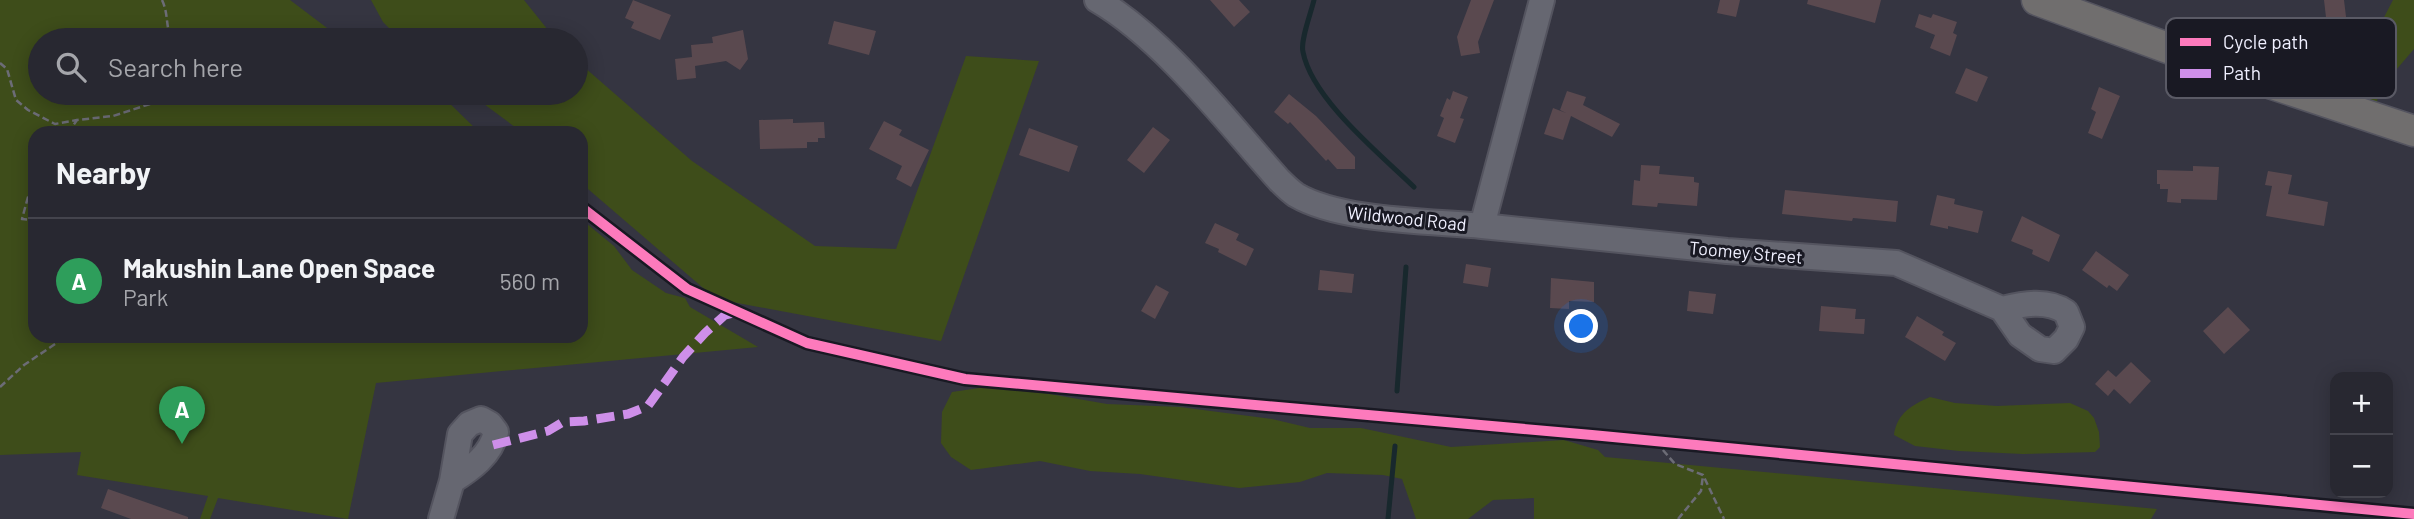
<!DOCTYPE html>
<meta charset="utf-8">
<style>
body{margin:0;font-family:Barlow,sans-serif;background:#303039;color:#f1f3f6}
.controls{position:absolute;right:21px;bottom:21px;display:grid;overflow:hidden;border-radius:14px;box-shadow:0 4px 18px #0003}
.controls button{width:63px;height:63px;display:grid;place-items:center;padding:0;border:0;border-bottom:2px solid #44444d;background:#282831;color:#f1f3f6;font:35px sans-serif}
.you{position:absolute;left:1582px;top:327px;width:24px;height:24px;margin:-18px;border:5px solid #fff;border-radius:50%;background:#1a73e8;box-shadow:0 0 0 10px #1a73e833}
.badge{display:grid;place-items:center;width:46px;height:46px;border-radius:50%;background:#ea580c;color:#fff;font-size:23px;font-weight:700}
.pin{position:absolute;translate:-50% -58px;filter:drop-shadow(0 2px 4px #0008)}
.pin::after{content:'';position:absolute;top:37px;width:24px;height:21px;background:inherit;clip-path:polygon(0 0,100% 0,50% 100%)}
.list{margin:0;padding:0;list-style:none}
h2{display:flex;justify-content:space-between;align-items:center;height:91px;margin:0;padding:0 28px;font-size:30px}
h2 small{font-size:23px;font-weight:400;color:#a5a6ab}
.list li{display:grid;grid-template-columns:46px 1fr auto;gap:21px;align-items:center;box-sizing:border-box;height:126px;padding:0 28px;border-top:2px solid #44444d}
.list b{display:block;font-size:26px;white-space:nowrap}
.list p{margin:0;font-size:23px;white-space:nowrap;color:#a5a6ab}
.list em{font-size:23px;font-style:normal;color:#a5a6ab}
.icon{flex:none;width:38px;height:38px;fill:none;stroke:currentColor;stroke-width:2;stroke-linecap:round;stroke-linejoin:round}
.map{position:relative;flex:none;width:2414px;height:519px;overflow:hidden}
.search{position:absolute;background:#282831;box-shadow:0 4px 18px #0003;left:28px;top:28px;width:560px;height:77px;display:flex;align-items:center;gap:18px;box-sizing:border-box;padding:0 24px;border-radius:38px;color:#a5a6ab;font-size:26px}
.panel{position:absolute;background:#282831;box-shadow:0 4px 18px #0003;left:28px;top:126px;width:560px;height:217px;border-radius:21px}
.map>svg:first-child{display:block}
.green{fill:#3e4d1a}
.lines{fill:none;stroke-linecap:round;stroke-linejoin:round}
.stream{stroke:#18282d;stroke-width:5}
.building{fill:#5a494f}
.minor-casing{stroke:#54545f;stroke-width:28}
.major-casing{stroke:#54545f;stroke-width:33}
.path{stroke:#6c6c76;stroke-width:2.5;stroke-dasharray:7 3.5;stroke-linecap:butt}
.minor{stroke:#666771;stroke-width:24}
.major{stroke:#706e6e;stroke-width:30}
.quiet{stroke:#ce8fe9;stroke-width:9;stroke-dasharray:18 9;stroke-linecap:butt}
.cycleway-casing{stroke:#191923;stroke-width:15}
.cycleway{stroke:#fd7abc;stroke-width:10}
.labels{text-anchor:middle;dominant-baseline:central;stroke-width:6;stroke-linejoin:round;paint-order:stroke}
.street-label{font-size:18px;fill:#f0f0ff;stroke:#191923}
.key{fill:#191923;stroke:#5a5a65;stroke-width:2}
.key-label{font-size:19px;fill:#f0f0ff}
</style>
<div class="map">
<svg width="2414" height="519" viewBox="0 0 2414 519">
<rect width="100%" height="100%" fill="#353541"/>
<path class="green" d="M0 0H290L343 40H40V93H439L480 133H35V336H581V219L614 246 632 270 666 293 685 298 690 307 758 347 376 383 348 519 218 498 210 519H200L208 496 77 475 81 452 0 455Z
M371 0H524L556 40H401L383 22Z
M2393 0H2414V49L2378 91 2377 104 2344 94Z
M966 56 1039 61 941 341 716 299 581 183V133H523L469 93H576V60L692 161 815 246 896 249Z
M986 387 1044 393 1107 404 1180 407 1272 419 1310 428H1361L1451 447 1564 440 1598 450 1605 457 2157 509 2151 519H1534V498L1493 500 1468 519H1416L1402 479 1383 475 1327 473 1300 482 1239 488 1140 474 1090 471 1040 461 971 470 951 457 941 443 942 412 952 392Z
M1930 397 1955 403 1997 406 2070 403 2088 411 2094 418 2099 432 2100 447 2095 452 2023 454 1959 451 1915 446 1894 435C1897 413 1912 405 1930 397Z"/>
<g class="lines">
<path class="stream" d="M1314 0C1311 13 1300 41 1303 52 1312 99 1380 154 1414 187
M1397 391 1406 267
M1388 519 1395 446"/>
</g>
<path class="building" d="M633 0 671 15 660 40 631 28 634 22 625 18Z
M1210 0H1239L1250 12 1234 27Z
M1471 0H1494L1478 42 1480 53 1461 56 1457 37Z
M1720 0H1740L1736 17 1717 13Z
M1808 0H1881L1875 23 1807 4Z
M2324 0H2344L2350 50 2330 52Z
M1919 14 1931 18 1933 14 1957 22 1953 33 1957 35 1950 56 1930 48 1935 35 1915 27Z
M834 21 876 31 869 55 828 44Z
M743 30 748 59 740 70 726 61 695 66 696 78 677 80 675 59 692 57 691 45 713 43 712 37Z
M1966 68 1988 77 1977 102 1955 93Z
M2099 87 2120 96 2102 139 2088 133 2096 112 2091 109Z
M1453 91 1468 97 1460 118 1464 119 1455 143 1437 136 1444 118 1440 116 1447 98 1450 100Z
M1567 91 1586 97 1583 105 1620 124 1612 137 1571 116 1563 140 1544 134 1553 108 1566 113 1560 110Z
M1289 94 1316 116 1355 157V169H1337L1328 159 1326 161 1290 122 1288 124 1274 112Z
M793 119V123L824 122 825 138H818V142H807V148L760 149 759 120Z
M884 121 902 130 899 135 929 150 911 187 896 179 902 166 869 149Z
M1153 127 1170 140 1144 173 1127 160Z
M1029 128 1078 146 1069 172 1019 155Z
M1641 165 1660 166 1659 174 1694 177V182L1699 183 1697 206 1658 203 1657 207 1632 205 1634 180 1640 181Z
M2193 166 2219 167 2217 200 2181 199V203L2167 202 2168 189H2160V184H2157V170L2193 171Z
M2268 171 2292 175 2288 194 2328 202 2324 226 2266 216 2272 186 2265 185Z
M1785 190 1898 201 1896 222 1853 218 1852 221 1782 214Z
M1937 195 1955 199 1954 204 1983 211 1978 233 1948 226V229L1930 225Z
M2022 216 2060 235 2049 262 2032 254 2033 250 2011 241Z
M1215 223 1239 234 1236 240 1254 249 1246 266 1218 252 1219 249 1205 243Z
M2096 251 2129 275 2117 291 2109 285 2107 288 2082 270Z
M1466 264 1491 268 1488 287 1463 283Z
M1320 270 1354 274 1352 293 1318 290Z
M1551 278 1594 282V302L1569 301V309L1550 308Z
M1156 285 1169 292 1155 319 1141 311Z
M1689 291 1716 294 1713 314 1687 311Z
M1821 306 1856 309 1855 319H1865L1864 334 1819 331Z
M2228 307 2250 330 2224 354 2203 331Z
M1917 316 1944 332 1942 335 1956 343 1945 361 1905 337Z
M2131 362 2151 381 2130 404 2114 389 2108 396 2095 384 2108 370 2116 377Z
M108 489 188 517V519H131L101 508Z"/>
<g class="lines">
<g class="minor-casing">
<path id="minor" d="M1097 0C1164 39 1227 122 1279 180 1284 185 1290 191 1296 195 1340 221 1429 221 1482 226L1542 0
M1482 226 1727 251 1896 263 2002 309 2020 335 2040 349 2054 351 2066 339 2072 327 2066 312C2047 299 2023 304 2002 309
M441 519 452 481 460 434 469 424 481 419 490 424 496 432C491 455 471 469 452 481"/>
</g>
<g class="major-casing">
<path id="major" d="M2037 0 2206 62 2414 131"/>
</g>
<path class="path" d="M162 0C169 15 165 26 172 40
M0 63 7 69 16 100 28 110 55 124 77 120
M185 93 207 97 249 93
M68 133 77 120 113 116 184 93
M35 189 28 197 22 219 35 220
M0 387 24 365 67 336
M1656 442 1675 464 1703 475 1724 519
M1678 519 1701 491 1703 475"/>
<use href="#minor" class="minor"/>
<use href="#major" class="major"/>
<path class="quiet" d="M493 445 548 431 563 422 584 421 628 414 648 406 683 357 705 333 725 315 738 312"/>
<g class="cycleway-casing">
<path id="cycleway" d="M581 207 687 289 807 343 965 379 1592 435 2414 514"/>
</g>
<use href="#cycleway" class="cycleway"/>
</g>
<g class="labels">
<g class="street-label">
<text transform="translate(1407 218) rotate(6)">Wildwood Road</text>
<text transform="translate(1746 252) rotate(5)">Toomey Street</text>
</g>
</g>
<rect x="2166" y="18" width="230" height="80" rx="10" class="key"/>
<rect x="2180" y="38" width="31" height="8" fill="#fd7abc"/>
<rect x="2180" y="69" width="31" height="9" fill="#ce8fe9"/>
<g class="key-label">
<text x="2223" y="49">Cycle path</text>
<text x="2223" y="80">Path</text>
</g>
</svg>
<div class="controls">
<button>+</button>
<button>−</button>
</div>
<div class="you"></div>
<div class="pin badge" style="left:182px;top:444px;background:#2e9e5b">A</div>
<div class="search"><svg class="icon" aria-label="search" viewBox="0 0 24 24"><circle cx="10" cy="10" r="6"/><path d="M15 15l6 6"/></svg>Search here</div>
<section class="panel">
<h2>Nearby<small></small></h2>
<ul class="list">
<li><span class="badge" style="background:#2e9e5b">A</span><div><b>Makushin Lane Open Space</b><p>Park</p></div><em>560 m</em></li>
</ul>
</section>
</div>
